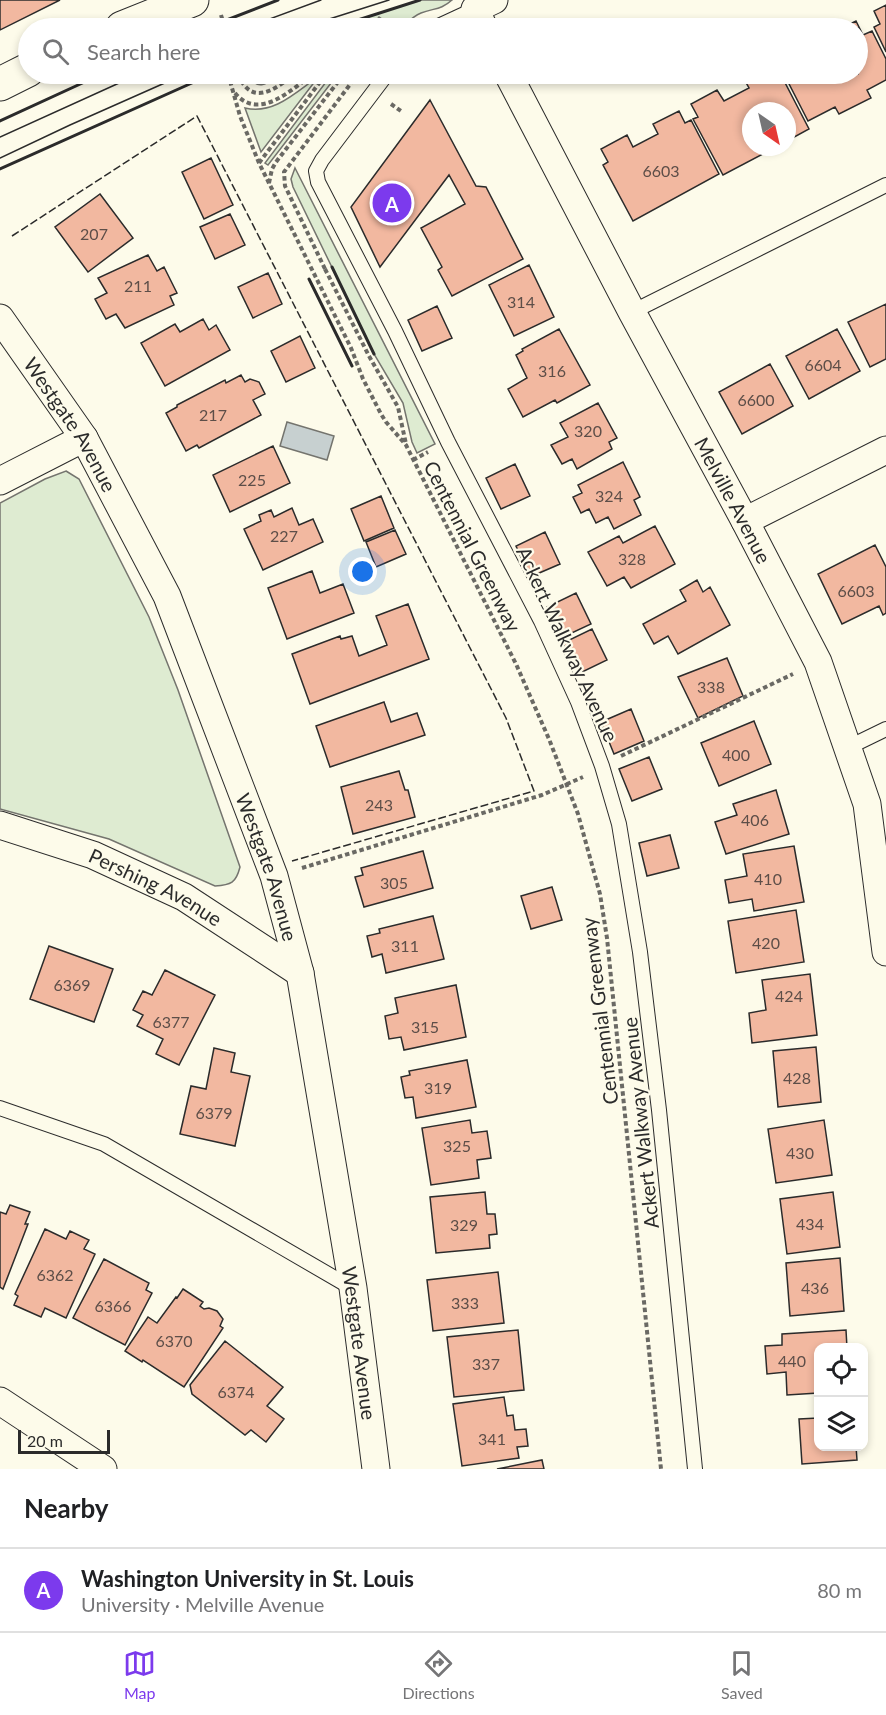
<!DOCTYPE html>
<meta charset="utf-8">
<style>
body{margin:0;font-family:Lato,sans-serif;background:#f2f2f2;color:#202124}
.controls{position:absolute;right:18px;bottom:18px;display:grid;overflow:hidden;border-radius:12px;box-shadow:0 3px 9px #0003}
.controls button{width:54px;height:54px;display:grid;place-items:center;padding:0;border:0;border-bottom:2px solid #e0e0e0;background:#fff;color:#202124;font:30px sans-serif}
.compass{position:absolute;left:742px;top:102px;width:54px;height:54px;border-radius:50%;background:#fff;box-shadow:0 3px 9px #0003;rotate:146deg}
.scale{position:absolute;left:18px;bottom:15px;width:92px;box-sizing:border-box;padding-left:6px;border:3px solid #2b2b2b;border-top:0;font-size:16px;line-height:21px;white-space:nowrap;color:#2b2b2b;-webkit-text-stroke:4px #fdfbea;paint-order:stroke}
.you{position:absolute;left:363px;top:572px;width:21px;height:21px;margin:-15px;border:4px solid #fff;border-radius:50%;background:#1a73e8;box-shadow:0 0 0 9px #1a73e833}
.badge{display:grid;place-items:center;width:39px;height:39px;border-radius:50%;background:#7c3aed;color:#fff;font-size:20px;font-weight:700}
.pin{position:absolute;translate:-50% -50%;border:3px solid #fff;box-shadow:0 2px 6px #0006}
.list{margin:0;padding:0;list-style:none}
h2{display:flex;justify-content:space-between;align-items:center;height:78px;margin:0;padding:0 24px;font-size:26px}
h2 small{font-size:20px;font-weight:400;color:#757577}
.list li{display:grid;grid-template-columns:39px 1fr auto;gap:18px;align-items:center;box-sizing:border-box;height:84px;padding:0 24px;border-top:2px solid #e0e0e0}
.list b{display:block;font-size:22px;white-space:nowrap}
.list p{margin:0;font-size:20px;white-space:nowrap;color:#757577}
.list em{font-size:20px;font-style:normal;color:#757577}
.icon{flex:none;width:33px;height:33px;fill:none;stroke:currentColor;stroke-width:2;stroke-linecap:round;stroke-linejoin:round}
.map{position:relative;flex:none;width:886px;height:1469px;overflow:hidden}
.search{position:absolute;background:#fff;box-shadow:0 3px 9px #0003;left:18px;right:18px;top:18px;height:66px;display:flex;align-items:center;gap:15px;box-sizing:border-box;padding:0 21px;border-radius:33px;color:#757577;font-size:22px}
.sheet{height:162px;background:#fff}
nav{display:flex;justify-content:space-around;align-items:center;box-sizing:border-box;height:84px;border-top:2px solid #e0e0e0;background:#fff;font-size:16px;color:#757577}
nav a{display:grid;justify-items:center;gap:3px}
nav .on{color:#7c3aed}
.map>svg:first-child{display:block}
.green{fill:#deebd1;stroke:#74746e;stroke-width:1.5}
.water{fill:#c7d0d0;stroke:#74746e;stroke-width:1.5}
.building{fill:#f2b8a0;stroke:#2b2b2b;stroke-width:1.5}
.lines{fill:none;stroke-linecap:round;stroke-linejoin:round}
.service-casing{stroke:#2b2b2b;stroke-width:16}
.minor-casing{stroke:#2b2b2b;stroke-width:29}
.primary-casing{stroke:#2b2b2b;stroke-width:35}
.path{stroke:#6a6964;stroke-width:4;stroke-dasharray:4.5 3;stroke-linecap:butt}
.service{stroke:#fdfbea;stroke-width:14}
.minor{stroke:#fdfbea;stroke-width:27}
.primary{stroke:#fdfbea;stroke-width:33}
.tram{stroke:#2b2b2b;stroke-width:1.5}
.path-bridge{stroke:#6a6964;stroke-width:4;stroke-dasharray:4.5 3;stroke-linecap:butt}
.fence{stroke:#2b2b2b;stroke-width:1.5;stroke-dasharray:8 3;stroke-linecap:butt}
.wall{stroke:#2b2b2b;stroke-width:3}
.labels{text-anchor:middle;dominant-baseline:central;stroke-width:4.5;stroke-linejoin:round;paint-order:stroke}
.number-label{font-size:16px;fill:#5d4e48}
.street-label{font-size:20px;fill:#2b2b2b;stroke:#fdfbea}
</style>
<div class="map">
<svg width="886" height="1469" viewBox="0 0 886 1469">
<rect width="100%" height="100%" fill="#fdfbea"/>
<path class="green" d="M420 0H452C441 10 434 8 421 13 413 16 408 22 402 28H395L379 17 370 28H333Z
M248 74H281C268 83 257 93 248 74Z
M332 74H338L268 165 265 163Z
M319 76 261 152 245 108C274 115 296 92 319 76Z
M295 168 435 444 417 453 412 442 403 403 374 354 293 187 291 179Z
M66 471 79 479 149 617 178 690 240 867C236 883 231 885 215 886L109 839 0 809V503L45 479Z"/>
<path class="water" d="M287 422 334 436 327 460 280 446Z"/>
<path class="building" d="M0 0H60L0 30Z
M886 5V52L874 27 880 24 874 11Z
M856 21 863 35 872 31 886 59V80L867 90 871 98 839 114 835 107 808 121 784 74H858V28H842Z
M753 74H773L775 78 781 75 809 129 787 141V111H751V147H776L723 175 693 119 698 117 691 104 717 90 724 101 749 88 744 79Z
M430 100 476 186 486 187 523 259 452 296 438 270 442 267 421 228 465 204 449 175 380 267 351 207Z
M679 111 685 123 691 120 719 174 633 221 603 165 608 162 601 149 627 135 633 147 658 134 653 124Z
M211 158 233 205 204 219 182 172Z
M100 194 133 238 88 272 55 227Z
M230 214 245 245 215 259 200 227Z
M148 255 157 271 164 267 177 293 170 296 174 305 125 328 116 314 106 319 95 299 107 293 98 278Z
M529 265 554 317 514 336 489 285Z
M268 273 282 304 253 318 238 287Z
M886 304V359L870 367 848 322Z
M437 306 452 338 422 351 408 320Z
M203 319 209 330 216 325 230 350 165 386 141 343 175 324 180 332Z
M559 329 590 385 557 403 555 400 523 417 508 389 527 378 516 355 523 351 522 349Z
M837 329 860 371 809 399 786 356Z
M300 336 315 368 286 382 271 351Z
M770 364 793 406 742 434 719 392Z
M241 375 245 382 250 379 259 382 265 394 253 400 261 415 199 448 197 445 186 451 166 413 177 407V405L225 380 226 383Z
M598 403 617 438 609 442 612 449 577 469 572 459 562 464 551 445 568 437 560 423Z
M273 446 290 483 230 512 213 475Z
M623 462 640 497 634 500 641 515 614 529 608 517 596 523 589 509 581 513 573 497 582 493 578 485Z
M515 464 530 496 501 509 486 478Z
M381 496 394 528 364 541 351 509Z
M292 508 299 525 313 519 323 542 263 570 244 529 261 521 259 515 271 510 274 517Z
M655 526 675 564 631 588 624 577 607 586 588 552 619 536 623 543Z
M395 530 406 554 376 567 366 542Z
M545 532 560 564 530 577 516 546Z
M875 545 886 567V613L883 615 879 606 842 624 818 574Z
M312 571 320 593 343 584 354 613 287 639 268 588Z
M697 580 703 592 710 587 730 625 678 654 668 636 654 644 643 624 686 601 680 590Z
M576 593 591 624 561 638 547 607Z
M408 604 429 659 310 704 292 654 340 636 341 639 352 636 359 656 387 645 376 616Z
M592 629 607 660 578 674 563 643Z
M727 658 743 696 698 718 678 677Z
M384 702 391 722 417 713 425 735 330 767 316 726Z
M631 709 644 741 614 754 601 722Z
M754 721 771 764 719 786 701 743Z
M649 757 662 789 632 801 619 769Z
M399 771 405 790H408L415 817 353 834 341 787Z
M776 790 789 834 726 854 715 822 737 815 733 804Z
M670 835 679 868 647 876 639 843Z
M794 846 804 902 754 911 752 899 729 903 725 880 747 876 743 854Z
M423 851 433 888 364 907 355 877 363 875 361 868Z
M552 887 562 920 531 929 521 896Z
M796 910 804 962 736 973 728 921Z
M433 916 444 959 386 973 382 954 372 957 367 936 380 933 379 929Z
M49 946 113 969 94 1022 30 999Z
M165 970 215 995 179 1065 156 1054 163 1039 137 1026 143 1015 133 1010 143 991 152 995Z
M810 974 817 1035 752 1043 749 1013 766 1010 762 980Z
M456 985 466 1037 404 1050 401 1037 389 1039 385 1016 398 1013 395 998Z
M816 1047 821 1102 778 1107 773 1051Z
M214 1048 235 1053 231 1072 250 1076 235 1146 180 1134 191 1086 206 1089Z
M467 1060 476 1107 416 1118 413 1097 405 1098 401 1077 410 1075 409 1071Z
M470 1120 472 1133 487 1131 491 1158 477 1160 479 1178 431 1185 422 1128Z
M824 1120 832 1175 776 1183 768 1129Z
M485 1192 487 1214H495L497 1234 489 1235 490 1248 436 1253 430 1197Z
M833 1192 840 1247 787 1254 780 1199Z
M10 1205 30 1212 25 1224H28L3 1289 0 1287V1212L6 1214Z
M45 1229 66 1239 70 1231 89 1240 84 1249 95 1254 66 1318 45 1308 41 1317 14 1305 18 1296 15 1294Z
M840 1258 844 1311 790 1316 786 1263Z
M104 1259 149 1283 146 1290 152 1293 125 1345 73 1318Z
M498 1272 504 1323 433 1331 427 1280Z
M183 1289 203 1302 200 1306 204 1309 209 1308 217 1311 223 1319 220 1326 223 1328 184 1387 143 1360 142 1362 125 1351 148 1317 157 1323 176 1297 177 1298Z
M518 1330 524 1390 454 1397 447 1337Z
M846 1330 847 1348H818V1393L787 1395 786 1372 767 1374 765 1346 782 1345V1334Z
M225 1341 283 1387 267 1406 284 1419 266 1442 251 1430 245 1435 192 1394 190 1385Z
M504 1397 507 1416 513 1415 515 1430 526 1429 528 1446 517 1447 519 1458 462 1466 453 1404Z
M818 1418V1446H856L857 1460 802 1464 799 1419Z
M542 1460 544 1469H497Z"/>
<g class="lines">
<g class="service-casing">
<path id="service" d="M434 28 475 9
M387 74 322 160 316 171 318 182 395 331 448 442 541 621 578 702 602 766 619 824 640 952 659 1110 695 1469
M632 312 886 185
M847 748 886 729
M0 1108 104 1144 352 1288"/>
</g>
<g class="minor-casing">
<g id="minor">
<path d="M484 28 475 9 494 0"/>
<path id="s1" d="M508 74 632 312 745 521 818 662 867 804 886 952"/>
<path id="s2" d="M0 318 84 438 167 596 274 876 300 973 353 1288 376 1469"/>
<path d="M0 481 84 438"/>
<path d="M745 521 886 450"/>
<path id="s3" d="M0 825 93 855 184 897 300 973"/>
<path d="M0 1401 103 1469"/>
</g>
</g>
<g class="primary-casing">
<path id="primary" d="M122 28 192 0
M0 84 28 70"/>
</g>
<path class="path" d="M221 15 225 28
M228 74 240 116 259 163 351 348 363 379 381 414 386 422 406 445 516 664 549 739 578 814 600 894 607 938 661 1469
M238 74C252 108 275 89 295 74
M235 93C259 122 292 89 313 74
M391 104 401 111
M259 163 326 74
M269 183 272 169 276 162 344 74
M325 269 369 356 398 407 406 444
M413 460 428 452
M621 756 793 674
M302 868 542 795 583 777"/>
<use href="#service" class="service"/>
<use href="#minor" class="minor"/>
<use href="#primary" class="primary"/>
<path class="tram" d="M245 28 321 0
M301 28 389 0
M0 137 139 74
M0 158 70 125 185 74"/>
<path class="path-bridge" d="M325 269 285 186 284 172 358 74"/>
<path class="fence" d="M12 236 197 116 506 718 534 791 292 861"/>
<path class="wall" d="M206 28 278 0
M333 28 420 0
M0 121 102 74
M0 169 212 74
M332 267 374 354
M309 279 352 366"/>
</g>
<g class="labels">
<g class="number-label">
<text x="661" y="170">6603</text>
<text x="94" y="233">207</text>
<text x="138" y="285">211</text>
<text x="521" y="301">314</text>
<text x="823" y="364">6604</text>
<text x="552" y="370">316</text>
<text x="756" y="399">6600</text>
<text x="213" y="414">217</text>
<text x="588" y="430">320</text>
<text x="252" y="479">225</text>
<text x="609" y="495">324</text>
<text x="284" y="535">227</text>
<text x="632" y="558">328</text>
<text x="856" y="590">6603</text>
<text x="711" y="686">338</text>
<text x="736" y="754">400</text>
<text x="379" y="804">243</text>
<text x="755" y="819">406</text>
<text x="768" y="878">410</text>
<text x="394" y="882">305</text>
<text x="766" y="942">420</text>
<text x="405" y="945">311</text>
<text x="72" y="984">6369</text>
<text x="789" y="995">424</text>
<text x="171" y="1021">6377</text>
<text x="425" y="1026">315</text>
<text x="797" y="1077">428</text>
<text x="438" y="1087">319</text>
<text x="214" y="1112">6379</text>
<text x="457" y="1145">325</text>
<text x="800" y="1152">430</text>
<text x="810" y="1223">434</text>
<text x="464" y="1224">329</text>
<text x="55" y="1274">6362</text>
<text x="815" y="1287">436</text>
<text x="465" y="1302">333</text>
<text x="113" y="1305">6366</text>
<text x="174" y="1340">6370</text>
<text x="792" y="1360">440</text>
<text x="486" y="1363">337</text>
<text x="236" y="1391">6374</text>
<text x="492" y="1438">341</text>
</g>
<g class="street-label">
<text stroke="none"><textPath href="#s2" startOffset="128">Westgate Avenue</textPath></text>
<text stroke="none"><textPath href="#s1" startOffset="482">Melville Avenue</textPath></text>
<text transform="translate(473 546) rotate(63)">Centennial Greenway</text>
<text transform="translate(568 644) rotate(65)">Ackert Walkway Avenue</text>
<text stroke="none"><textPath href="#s2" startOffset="614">Westgate Avenue</textPath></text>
<text stroke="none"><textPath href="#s3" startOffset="168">Pershing Avenue</textPath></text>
<text transform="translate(599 1011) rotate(-97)">Centennial Greenway</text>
<text transform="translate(640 1123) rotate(-96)">Ackert Walkway Avenue</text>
<text stroke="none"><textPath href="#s2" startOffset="1100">Westgate Avenue</textPath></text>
</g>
</g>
</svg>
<div class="controls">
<button><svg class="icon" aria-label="locate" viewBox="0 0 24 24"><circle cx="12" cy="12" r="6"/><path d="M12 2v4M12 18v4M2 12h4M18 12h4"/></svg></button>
<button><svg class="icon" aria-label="layers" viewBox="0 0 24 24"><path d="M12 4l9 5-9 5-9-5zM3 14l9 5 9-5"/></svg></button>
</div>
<svg class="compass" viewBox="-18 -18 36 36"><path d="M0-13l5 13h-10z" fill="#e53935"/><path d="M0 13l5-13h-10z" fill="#757577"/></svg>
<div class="scale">20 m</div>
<div class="you"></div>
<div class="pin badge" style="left:392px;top:203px">A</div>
<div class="search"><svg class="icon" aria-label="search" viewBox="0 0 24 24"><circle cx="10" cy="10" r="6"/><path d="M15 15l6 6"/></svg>Search here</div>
</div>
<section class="sheet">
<h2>Nearby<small></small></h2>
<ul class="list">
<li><span class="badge">A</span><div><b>Washington University in St. Louis</b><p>University · Melville Avenue</p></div><em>80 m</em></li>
</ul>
</section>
<nav>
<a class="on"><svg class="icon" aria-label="map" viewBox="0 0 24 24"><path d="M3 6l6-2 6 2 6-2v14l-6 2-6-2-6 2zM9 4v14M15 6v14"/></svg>Map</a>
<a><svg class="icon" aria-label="directions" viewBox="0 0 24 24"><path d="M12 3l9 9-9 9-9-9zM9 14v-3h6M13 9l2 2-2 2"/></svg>Directions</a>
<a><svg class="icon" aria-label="saved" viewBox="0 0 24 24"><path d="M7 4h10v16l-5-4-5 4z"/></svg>Saved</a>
</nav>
